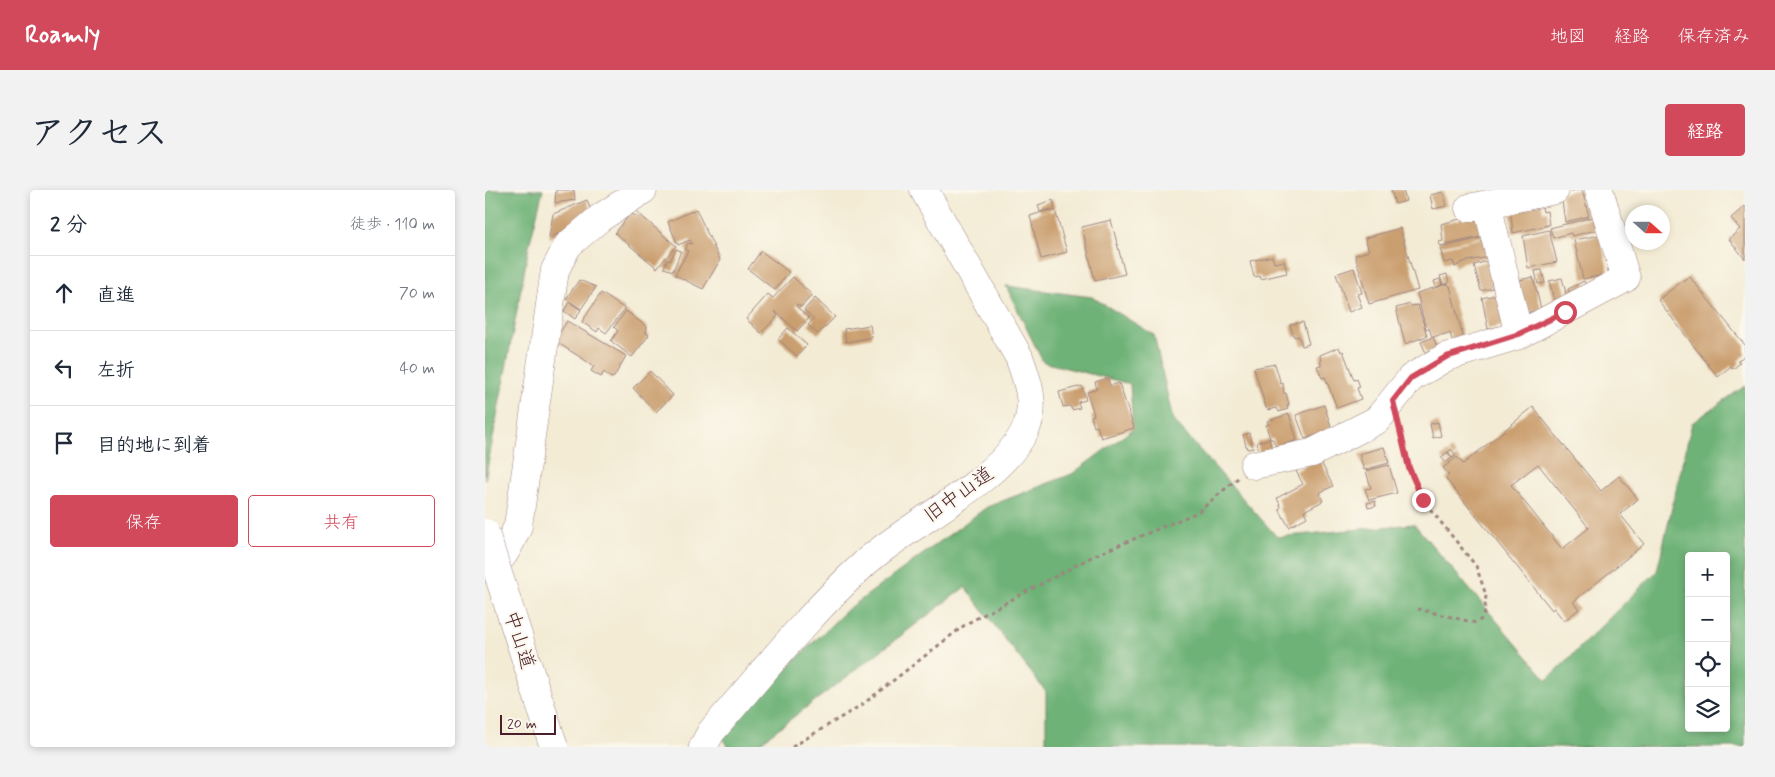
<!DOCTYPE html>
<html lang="ja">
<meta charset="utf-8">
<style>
body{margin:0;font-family:Mynerve,"Klee One",sans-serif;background:#f2f2f3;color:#1f2937}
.controls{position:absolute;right:15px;bottom:15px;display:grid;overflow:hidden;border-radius:5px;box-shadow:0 2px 8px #0003}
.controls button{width:45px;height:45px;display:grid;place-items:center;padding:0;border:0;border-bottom:1px solid #e0e1e3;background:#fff;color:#1f2937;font:25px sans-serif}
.compass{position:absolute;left:1140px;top:15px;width:45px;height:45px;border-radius:50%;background:#fff;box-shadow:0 2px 8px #0003;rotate:111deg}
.scale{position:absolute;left:15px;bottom:12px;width:56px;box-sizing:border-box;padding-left:5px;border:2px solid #4a1f2b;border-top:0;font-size:14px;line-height:18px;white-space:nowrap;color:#4a1f2b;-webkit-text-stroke:4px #fbf7ec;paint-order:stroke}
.stop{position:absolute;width:15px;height:15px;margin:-11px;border:4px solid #d1495b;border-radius:50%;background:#fff}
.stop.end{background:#d1495b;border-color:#fff;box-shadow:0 1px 5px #0008}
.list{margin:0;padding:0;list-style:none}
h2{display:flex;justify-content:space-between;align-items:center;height:65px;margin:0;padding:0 20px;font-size:21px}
h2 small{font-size:16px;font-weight:400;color:#747a83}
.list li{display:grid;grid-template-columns:32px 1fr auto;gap:15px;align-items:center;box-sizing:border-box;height:75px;padding:0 20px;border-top:1px solid #e0e1e3}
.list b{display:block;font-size:19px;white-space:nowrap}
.list em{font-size:16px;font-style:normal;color:#747a83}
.actions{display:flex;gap:10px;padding:15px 20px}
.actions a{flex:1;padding:11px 0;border:1px solid #d1495b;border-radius:5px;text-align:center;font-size:18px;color:#d1495b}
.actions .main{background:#d1495b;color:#fff}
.icon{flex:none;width:28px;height:28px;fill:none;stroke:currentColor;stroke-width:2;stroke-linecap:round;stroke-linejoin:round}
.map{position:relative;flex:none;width:1260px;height:557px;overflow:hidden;border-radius:5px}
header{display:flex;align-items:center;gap:30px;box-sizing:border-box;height:70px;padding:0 25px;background:#d1495b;color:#fff}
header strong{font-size:24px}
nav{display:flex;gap:28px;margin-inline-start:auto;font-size:18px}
.intro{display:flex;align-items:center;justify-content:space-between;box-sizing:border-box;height:120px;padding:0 30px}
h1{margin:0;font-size:35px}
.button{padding:12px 22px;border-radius:5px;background:#d1495b;color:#fff;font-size:18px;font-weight:700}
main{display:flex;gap:30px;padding:0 30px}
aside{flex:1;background:#fff;border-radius:5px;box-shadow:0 2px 8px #0003}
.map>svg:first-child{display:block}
.forest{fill:#6eb277;stroke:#5c6851;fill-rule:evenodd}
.building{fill:#ca9f6f;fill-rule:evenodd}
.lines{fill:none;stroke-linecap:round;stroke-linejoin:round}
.minor-casing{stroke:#9e8580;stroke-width:29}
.path{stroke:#9e8580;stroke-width:3;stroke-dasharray:4 4;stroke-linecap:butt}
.minor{stroke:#fff;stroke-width:28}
.highway-bridge-casing{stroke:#9e8580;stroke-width:29;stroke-linecap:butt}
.highway-bridge{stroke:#fff;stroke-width:28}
.route{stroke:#d1495b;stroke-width:6}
.labels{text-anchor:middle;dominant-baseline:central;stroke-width:4;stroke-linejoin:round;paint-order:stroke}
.street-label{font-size:20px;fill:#4a1f2b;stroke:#fbf7ec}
</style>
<header>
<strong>Roamly</strong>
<nav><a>地図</a><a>経路</a><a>保存済み</a></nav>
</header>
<div class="intro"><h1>アクセス</h1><a class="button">経路</a></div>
<main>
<aside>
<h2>2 分<small>徒歩 · 110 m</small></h2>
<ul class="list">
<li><svg class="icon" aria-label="ahead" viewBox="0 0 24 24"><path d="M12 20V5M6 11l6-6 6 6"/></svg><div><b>直進</b></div><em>70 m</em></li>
<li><svg class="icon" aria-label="left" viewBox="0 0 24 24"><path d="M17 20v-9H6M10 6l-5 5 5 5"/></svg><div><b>左折</b></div><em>40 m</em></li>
<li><svg class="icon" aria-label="arrive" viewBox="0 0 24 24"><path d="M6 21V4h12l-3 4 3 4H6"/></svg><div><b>目的地に到着</b></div></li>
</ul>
<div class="actions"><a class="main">保存</a><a>共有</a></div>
</aside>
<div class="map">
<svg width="1260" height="557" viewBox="0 0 1260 557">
<rect width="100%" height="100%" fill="#fbf7ec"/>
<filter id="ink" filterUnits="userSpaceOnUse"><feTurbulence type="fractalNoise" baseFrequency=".02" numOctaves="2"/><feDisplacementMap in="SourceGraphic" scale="10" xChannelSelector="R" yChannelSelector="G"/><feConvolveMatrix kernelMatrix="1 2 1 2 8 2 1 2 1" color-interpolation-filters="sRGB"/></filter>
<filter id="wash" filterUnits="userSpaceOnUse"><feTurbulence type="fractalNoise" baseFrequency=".0096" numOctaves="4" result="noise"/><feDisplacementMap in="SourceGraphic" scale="20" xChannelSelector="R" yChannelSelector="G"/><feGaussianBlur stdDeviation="1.12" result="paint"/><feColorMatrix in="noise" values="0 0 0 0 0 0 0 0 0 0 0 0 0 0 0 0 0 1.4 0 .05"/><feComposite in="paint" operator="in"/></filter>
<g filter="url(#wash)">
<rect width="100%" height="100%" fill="#f3ebd4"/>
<path class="forest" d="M0 0H58L44 56 0 290Z
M521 96 607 107 669 145 688 230 792 347 929 334 1062 490 1172 381 1207 233 1260 196V557H561V502L480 397 269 557H244L234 543 362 420 502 317 587 284 648 239 645 194 558 172ZM1204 366H1241V538H1204Z"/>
<g id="blocks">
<path class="building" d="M71 0H89L90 10 70 13Z
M906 0H918L921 11 910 14Z
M1090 0H1097L1104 26 1080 32 1076 4Z
M958 2 962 16 948 19 945 5Z
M102 10 108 27 64 48 68 24Z
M568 10 570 18 555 22 553 15Z
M1056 10 1058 22 1062 21 1064 35 1028 43 1025 17Z
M1260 16V69L1244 49 1255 39 1246 28Z
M993 17 1004 45 955 56 954 52 958 51 956 34 975 29V27Z
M211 19 235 70 218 99 190 85 203 61 200 60 203 53 207 54 205 50 193 55 183 32Z
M564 20 565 22 570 20 582 62 556 69 545 26Z
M146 23 150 26 153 23 191 56 172 78 130 43Z
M1108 27 1111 40 1087 46 1086 43 1068 48 1065 38Z
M626 30 640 84 610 91 597 37Z
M915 38 933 100 884 114 870 65 884 61 880 48Z
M1064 40 1072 72 1043 78 1038 46Z
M1115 45 1124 84 1098 89 1089 50Z
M1004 46V67L978 72 970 77 968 71 959 73 955 58Z
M191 59 196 61 188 81 179 78 182 70 185 71Z
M276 61 304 82 290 100 263 79Z
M787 66 789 73 799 71 802 83 776 89 775 86 769 87 765 71Z
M1006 70 1012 90 1006 91 1008 98 996 101 989 75Z
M869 78 877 103 872 104 877 117 864 122 851 84Z
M1057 80 1060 93 1053 94 1050 81Z
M962 84 964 93 958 95 955 86Z
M1204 86 1260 155V165L1253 171 1255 173 1248 179 1246 176 1233 187 1173 110Z
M308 87 327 105 316 117 312 114 311 116 324 128 312 141 290 121 293 126 276 143 261 129 283 104 288 108Z
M1048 87 1056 119 1041 123 1029 91Z
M1077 88 1082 107 1069 110 1064 91Z
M955 89 957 95 951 97 949 91Z
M94 90 111 97 96 119 81 109Z
M1099 91 1102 97 1086 106 1083 99Z
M962 94 965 96 979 151 968 153 965 143 947 147 944 138 941 139 932 103Z
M116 103 140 119 121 143 114 138 112 142 97 132Z
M1014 104 1021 135 1003 139 997 108Z
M330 108 350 127 333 144 323 135 329 129 319 120Z
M84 112 96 120 90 129 79 121Z
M925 114 926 116 933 115 942 146 920 154 911 118Z
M141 121 162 137 161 143 164 145 147 167 126 151 133 141 129 137Z
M82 131 141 166 129 187 126 188 119 182 116 187 106 181 109 176 70 151Z
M818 132 824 154 817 156 814 146 809 147 805 135Z
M385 135 387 147 361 152 359 139Z
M303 138 322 155 312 166 293 149Z
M948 147 953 160 941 163 936 152Z
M854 157 856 162 858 161 869 190 872 189 875 197 872 198 876 209 852 218 840 187 837 188 832 176 836 175 835 165Z
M790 174 796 194 798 193 799 204 801 203 804 215H802L803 219 794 222 792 218 783 220 781 218 769 178Z
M165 181 188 205 171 222 148 198Z
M623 188 625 196 634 193 649 238 616 248 612 236 609 237 606 226 609 225 602 202 612 199 610 192Z
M597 196 601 210 593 212 595 218 587 220 585 216 578 217 574 202Z
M839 215 847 239 820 249 811 225Z
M1048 217 1116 301 1134 286 1153 309 1135 324 1159 354 1088 412 1094 419 1079 431 1069 418 1067 420 961 289 964 285 958 278 972 267 978 274ZM1053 274 1104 338 1077 359 1026 295Z
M804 224 812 250 791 257 788 249H785L781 235 784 234 782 231Z
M953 232 956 246 948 248 945 234Z
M764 243 768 258 762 259 758 245Z
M784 249 788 262 775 266 772 252Z
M899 257 904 273 879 280 874 264Z
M966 259 971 265 968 268 963 262Z
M962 262 967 268 961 273 956 267Z
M834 268 848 296 834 303 838 311 819 321 822 327 804 337 794 319 796 317 792 308 818 294 811 281Z
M904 275 912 303 884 310 880 299 886 298 881 281Z
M890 311 891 316 883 318 882 313Z"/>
</g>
</g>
<g filter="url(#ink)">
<use href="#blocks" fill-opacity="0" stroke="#9e8580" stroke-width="1"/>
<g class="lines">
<g class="minor-casing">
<path id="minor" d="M1002 14 1034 145
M984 18 1070 0
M769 275 827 263 892 230 926 188 961 167 1034 145 1141 88 1114 0
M0 378C19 373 25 352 33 336L70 80 83 55 115 28 158 0
M218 557 226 542C276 485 323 425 379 374 423 333 519 291 542 236 551 213 542 189 534 167L439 0"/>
</g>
<path class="path" d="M915 238 924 278 938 310 991 376 1001 405 999 427 991 433 933 419
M307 557 378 514 481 434 608 366 713 322 753 288"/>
<use href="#minor" class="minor"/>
<g class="highway-bridge-casing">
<path id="highway-bridge" d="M0 343 69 557"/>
</g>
<use href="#highway-bridge" class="highway-bridge"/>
</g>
</g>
<g class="lines" filter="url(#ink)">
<path class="route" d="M938 310 924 278 908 211 926 188 961 167 1034 144 1080 122"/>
</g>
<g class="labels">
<g class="street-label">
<text transform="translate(474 305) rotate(-36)">旧中山道</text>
<text transform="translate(34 450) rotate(72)">中山道</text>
</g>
</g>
</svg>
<div class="controls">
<button>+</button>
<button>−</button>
<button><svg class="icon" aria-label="locate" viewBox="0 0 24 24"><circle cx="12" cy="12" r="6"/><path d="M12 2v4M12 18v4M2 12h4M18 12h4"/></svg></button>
<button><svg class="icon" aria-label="layers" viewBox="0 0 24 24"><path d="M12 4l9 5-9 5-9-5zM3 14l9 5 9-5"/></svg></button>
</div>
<svg class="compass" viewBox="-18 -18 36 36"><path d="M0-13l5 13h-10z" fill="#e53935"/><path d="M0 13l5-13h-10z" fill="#747a83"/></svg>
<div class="scale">20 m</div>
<div class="stop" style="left:1080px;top:122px"></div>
<div class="stop end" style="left:938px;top:310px"></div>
</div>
</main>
